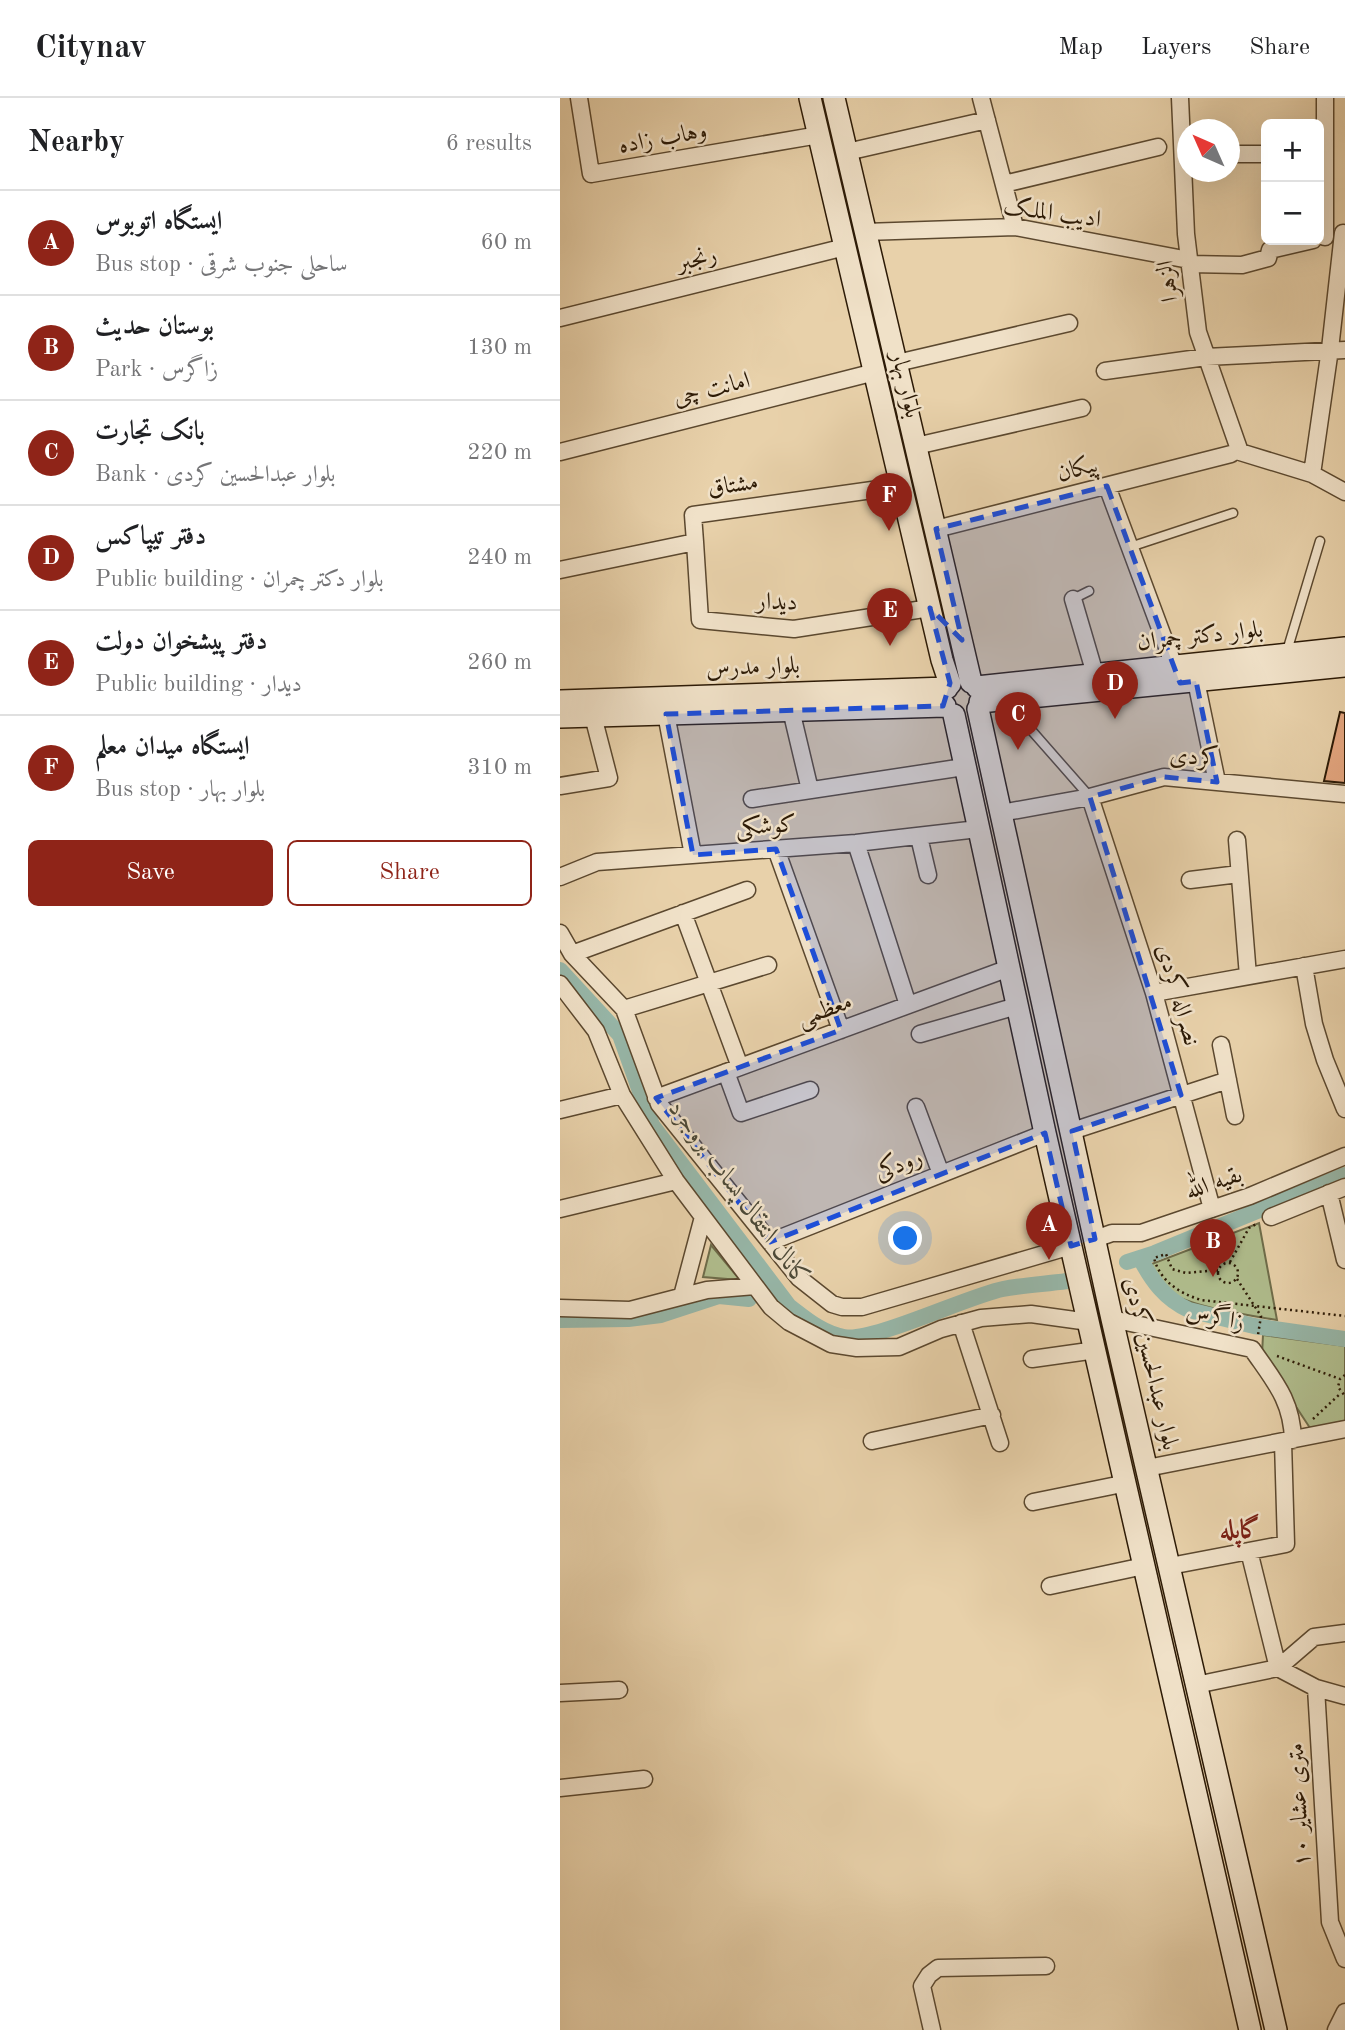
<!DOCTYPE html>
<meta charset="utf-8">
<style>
body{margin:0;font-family:"Old Standard TT",Amiri,serif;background:#f2f2f2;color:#202124}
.controls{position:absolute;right:21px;top:21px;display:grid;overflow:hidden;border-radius:10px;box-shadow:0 7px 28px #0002}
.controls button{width:63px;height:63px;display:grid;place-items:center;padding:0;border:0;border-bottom:2px solid #e0e0e0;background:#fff;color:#202124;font:35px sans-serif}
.compass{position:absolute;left:617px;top:21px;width:63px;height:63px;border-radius:50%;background:#fff;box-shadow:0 7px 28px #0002;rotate:315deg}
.you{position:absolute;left:346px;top:1141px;width:24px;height:24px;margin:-18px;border:5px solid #fff;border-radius:50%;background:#1a73e8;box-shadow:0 0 0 10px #1a73e833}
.badge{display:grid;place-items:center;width:46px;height:46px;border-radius:50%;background:#8f2418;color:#fff;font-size:23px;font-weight:700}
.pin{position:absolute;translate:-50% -58px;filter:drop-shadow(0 2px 4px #0008)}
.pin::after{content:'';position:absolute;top:37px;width:24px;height:21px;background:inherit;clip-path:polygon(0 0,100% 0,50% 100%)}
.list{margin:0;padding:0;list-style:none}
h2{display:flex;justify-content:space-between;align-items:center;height:91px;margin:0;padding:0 28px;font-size:30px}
h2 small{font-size:23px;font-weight:400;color:#757577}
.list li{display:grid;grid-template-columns:46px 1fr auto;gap:21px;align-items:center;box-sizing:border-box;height:105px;padding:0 28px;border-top:2px solid #e0e0e0}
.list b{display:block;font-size:26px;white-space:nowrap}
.list p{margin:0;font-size:23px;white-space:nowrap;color:#757577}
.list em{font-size:23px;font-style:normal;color:#757577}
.actions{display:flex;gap:14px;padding:21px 28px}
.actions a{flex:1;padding:16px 0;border:2px solid #8f2418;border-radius:10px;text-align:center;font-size:24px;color:#8f2418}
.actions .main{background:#8f2418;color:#fff}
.map{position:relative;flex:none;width:785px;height:1932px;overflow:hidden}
header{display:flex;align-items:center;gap:42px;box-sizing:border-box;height:98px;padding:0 35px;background:#fff;border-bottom:2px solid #e0e0e0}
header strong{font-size:33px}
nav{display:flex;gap:38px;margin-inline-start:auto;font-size:24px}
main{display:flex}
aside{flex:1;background:#fff}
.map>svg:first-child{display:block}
.green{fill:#b0bd8d;stroke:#6e6c4a;stroke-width:2}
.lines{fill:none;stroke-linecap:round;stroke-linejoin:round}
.canal{stroke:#97b7a9;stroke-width:16}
.building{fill:#e4a680;stroke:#2c1a06;stroke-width:2}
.service-casing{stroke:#5b482f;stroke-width:11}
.minor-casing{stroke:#5b482f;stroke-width:19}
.secondary-casing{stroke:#2c1a06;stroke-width:24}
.path{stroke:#2c1a06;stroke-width:2.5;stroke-dasharray:2 3.5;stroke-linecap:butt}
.service{stroke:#f0e1c8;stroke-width:8}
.minor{stroke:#f0e1c8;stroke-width:16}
.secondary{stroke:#f0e1c8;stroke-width:21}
.marked{fill:#1d4ed8;fill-opacity:0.2;stroke:#1d4ed8;stroke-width:5;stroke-dasharray:14 9;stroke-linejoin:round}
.labels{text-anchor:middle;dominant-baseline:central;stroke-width:5;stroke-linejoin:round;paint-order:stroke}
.street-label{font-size:24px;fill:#2c1a06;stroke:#f0e1c8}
.water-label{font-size:26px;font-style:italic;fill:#4c4937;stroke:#f0e1c8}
.neighbourhood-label{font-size:26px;font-weight:bold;fill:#7a1f14;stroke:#f0e1c8}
</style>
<header>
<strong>Citynav</strong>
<nav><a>Map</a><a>Layers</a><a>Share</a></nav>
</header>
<main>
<aside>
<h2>Nearby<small>6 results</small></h2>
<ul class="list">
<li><span class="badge">A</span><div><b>ایستگاه اتوبوس</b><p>Bus stop · ساحلی جنوب شرقی</p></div><em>60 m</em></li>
<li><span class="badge">B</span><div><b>بوستان حدیث</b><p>Park · زاگرس</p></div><em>130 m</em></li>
<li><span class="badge">C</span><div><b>بانک تجارت</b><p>Bank · بلوار عبدالحسین کردی</p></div><em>220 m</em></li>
<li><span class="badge">D</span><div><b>دفتر تیپاکس</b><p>Public building · بلوار دکتر چمران</p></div><em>240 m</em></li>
<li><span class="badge">E</span><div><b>دفتر پیشخوان دولت</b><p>Public building · دیدار</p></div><em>260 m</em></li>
<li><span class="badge">F</span><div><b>ایستگاه میدان معلم</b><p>Bus stop · بلوار بهار</p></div><em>310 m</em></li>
</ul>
<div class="actions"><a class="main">Save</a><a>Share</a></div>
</aside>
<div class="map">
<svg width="785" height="1932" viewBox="0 0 785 1932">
<rect width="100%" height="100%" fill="#e8d1aa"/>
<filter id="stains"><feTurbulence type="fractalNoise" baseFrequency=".00286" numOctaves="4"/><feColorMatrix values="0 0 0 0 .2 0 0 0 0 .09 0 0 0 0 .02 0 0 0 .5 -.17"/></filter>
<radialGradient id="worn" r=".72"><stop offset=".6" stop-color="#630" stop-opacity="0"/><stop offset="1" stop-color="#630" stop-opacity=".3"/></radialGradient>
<path class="green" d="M699 1125 717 1222C690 1217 624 1209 604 1190 598 1184 593 1174 589 1167Z
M151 1147 180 1182 143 1179Z
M703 1237 785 1248V1323L750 1330 702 1257Z"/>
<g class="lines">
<path class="canal" d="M0 872 60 937 92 1027 229 1208C246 1221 262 1235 284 1239 311 1245 408 1198 443 1191 464 1187 486 1186 507 1183
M580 1160C592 1183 605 1201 629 1212L694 1228 785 1241
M567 1164 595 1155 785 1077
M0 1222 68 1221 101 1217 159 1198 189 1201"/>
</g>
<path class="building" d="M780 614 785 615V685L764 683Z"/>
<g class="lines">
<g class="service-casing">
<path id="service" d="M570 449 673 415
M513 501 529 493
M727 553 760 443
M472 633 530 699"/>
</g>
<g class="minor-casing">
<path id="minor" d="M19 0 31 76 259 37
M421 0 455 129
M620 0 626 136 638 234 680 354 752 376 785 394
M765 0V139
M287 54 427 22
M670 56H706
M444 86 598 49
M305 134 455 129 629 162
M630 166 682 167 708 160 710 152 753 142
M0 220 285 149
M337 265 509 225
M545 273 646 259 785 252
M356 348 522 310
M0 354 315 274
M752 376 770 251 783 135
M547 388 614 568
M376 431 671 356
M135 444 140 522 234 531 370 510
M0 472 135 444 133 417 341 388
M513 501 535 576
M636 583 657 684
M231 612 250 692
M106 616 133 757
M0 688 49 680 33 618
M530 699 594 895 652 1111
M192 701 404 669
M441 715 530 699 604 679 785 696
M359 739 368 777
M677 742 688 878
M296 745 348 907
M216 751 281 932
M0 779 37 764 296 745 418 731
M630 782 679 776
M123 815 180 969
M0 835 12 856 64 911 99 1006 239 1180 272 1206 282 1209H302L511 1148
M12 856 187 792
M744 868 754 926 765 962 785 1011
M0 886 36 933 62 997 116 1083 211 1209 229 1224 271 1246 297 1250 339 1249 381 1231 421 1220 471 1216 529 1224
M594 895 785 861
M64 911 208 867
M360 936 457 908
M661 947 675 1018
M166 974 181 1015 250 992
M96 1000 449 870
M356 1009 381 1076
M0 1012 62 997
M512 1033 668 982
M769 1095 785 1162
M0 1111 116 1083
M711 1119 785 1089
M535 1141 552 1135H581L690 1098 785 1058
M210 1144 485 1035
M122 1198 143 1119
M0 1210 70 1212 147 1192 195 1188
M552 1221 692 1251C714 1283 732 1302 733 1342
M401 1225 440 1345
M472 1261 536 1252
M312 1343 432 1317
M587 1370 785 1331
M473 1404 567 1385
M689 1453 718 1570 756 1590 770 1824 785 1861
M610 1468 726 1446 723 1344
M490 1488 584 1468
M636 1587 718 1570 754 1539 785 1535
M756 1590 785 1598
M0 1595 59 1592
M0 1690 84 1681
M372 1932 362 1888 369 1877 378 1870 486 1868
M776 1932 785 1914"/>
</g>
<g class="secondary-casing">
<path id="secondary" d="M250 0 382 562 390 586
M274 0 411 584
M417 589 785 550
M0 603 387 590
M420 604 785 568
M418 611 552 1221 716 1932
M394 617 485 1035 690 1932
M0 619 385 608"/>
</g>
<path class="path" d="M670 1164 689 1130 698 1125
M658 1175a10 10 0 1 1 20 0a10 10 0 1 1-20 0Z
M658 1172 626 1175 612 1171 606 1156 594 1160C600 1183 619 1195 641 1202L785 1218
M677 1181 701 1218 698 1237
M717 1258 780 1281
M785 1277 780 1281 778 1289 785 1298
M753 1321 781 1295"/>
<use href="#service" class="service"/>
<use href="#minor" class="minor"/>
<use href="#secondary" class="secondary"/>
</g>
<path class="marked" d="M547 388 620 585 636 583 657 684 604 679 530 699 621 997 512 1033 535 1141 511 1148 485 1035 210 1144 96 1000 281 932 216 751 133 757 106 616 383 608 390 585 370 510 402 542 376 431Z"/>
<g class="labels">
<g class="street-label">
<text transform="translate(103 41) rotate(-10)">وهاب زاده</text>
<text transform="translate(492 116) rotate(8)">ادیب الملک</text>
<text transform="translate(137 162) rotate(-14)">رنجبر</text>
<text transform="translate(609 183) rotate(-97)">الزهرا</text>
<text transform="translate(345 287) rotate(77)">بلوار بهار</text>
<text transform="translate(152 292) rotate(-14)">امانت چی</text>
<text transform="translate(518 372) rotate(-15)">پیکان</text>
<text transform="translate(173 388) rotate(-8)">مشتاق</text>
<text transform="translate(217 505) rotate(2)">دیدار</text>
<text transform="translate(640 539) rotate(-6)">بلوار دکتر چمران</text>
<text transform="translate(193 570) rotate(-2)">بلوار مدرس</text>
<text transform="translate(634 660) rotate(3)">کردی</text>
<text transform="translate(206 729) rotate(-4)">کوشکی</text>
<text transform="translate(617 897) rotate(74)">نصراله کردی</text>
<text transform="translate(265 913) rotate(-20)">معظمی</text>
<text transform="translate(339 1068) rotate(-22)">رودکی</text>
<text transform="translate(654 1086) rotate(-19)">بقیه الله</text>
<text transform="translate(655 1220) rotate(12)">زاگرس</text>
<text transform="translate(590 1266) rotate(77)">بلوار عبدالحسین کردی</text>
<text transform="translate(740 1707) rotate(-93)">۱۰ متری عشایر</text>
</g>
<g class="water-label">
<text transform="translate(179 1096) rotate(54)">کانال انتقال پساب بروجرد</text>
</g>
<g class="neighbourhood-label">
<text x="680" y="1433">گاپله</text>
</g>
</g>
<rect width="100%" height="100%" filter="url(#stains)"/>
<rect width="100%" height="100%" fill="url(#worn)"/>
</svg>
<div class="controls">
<button>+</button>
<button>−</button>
</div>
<svg class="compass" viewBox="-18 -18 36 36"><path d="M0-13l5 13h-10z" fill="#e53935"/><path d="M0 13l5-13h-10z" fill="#757577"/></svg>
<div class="you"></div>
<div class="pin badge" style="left:489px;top:1162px">A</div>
<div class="pin badge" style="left:653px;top:1179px">B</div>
<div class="pin badge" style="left:458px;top:652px">C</div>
<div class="pin badge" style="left:555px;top:621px">D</div>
<div class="pin badge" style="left:330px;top:548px">E</div>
<div class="pin badge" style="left:329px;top:433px">F</div>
</div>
</main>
